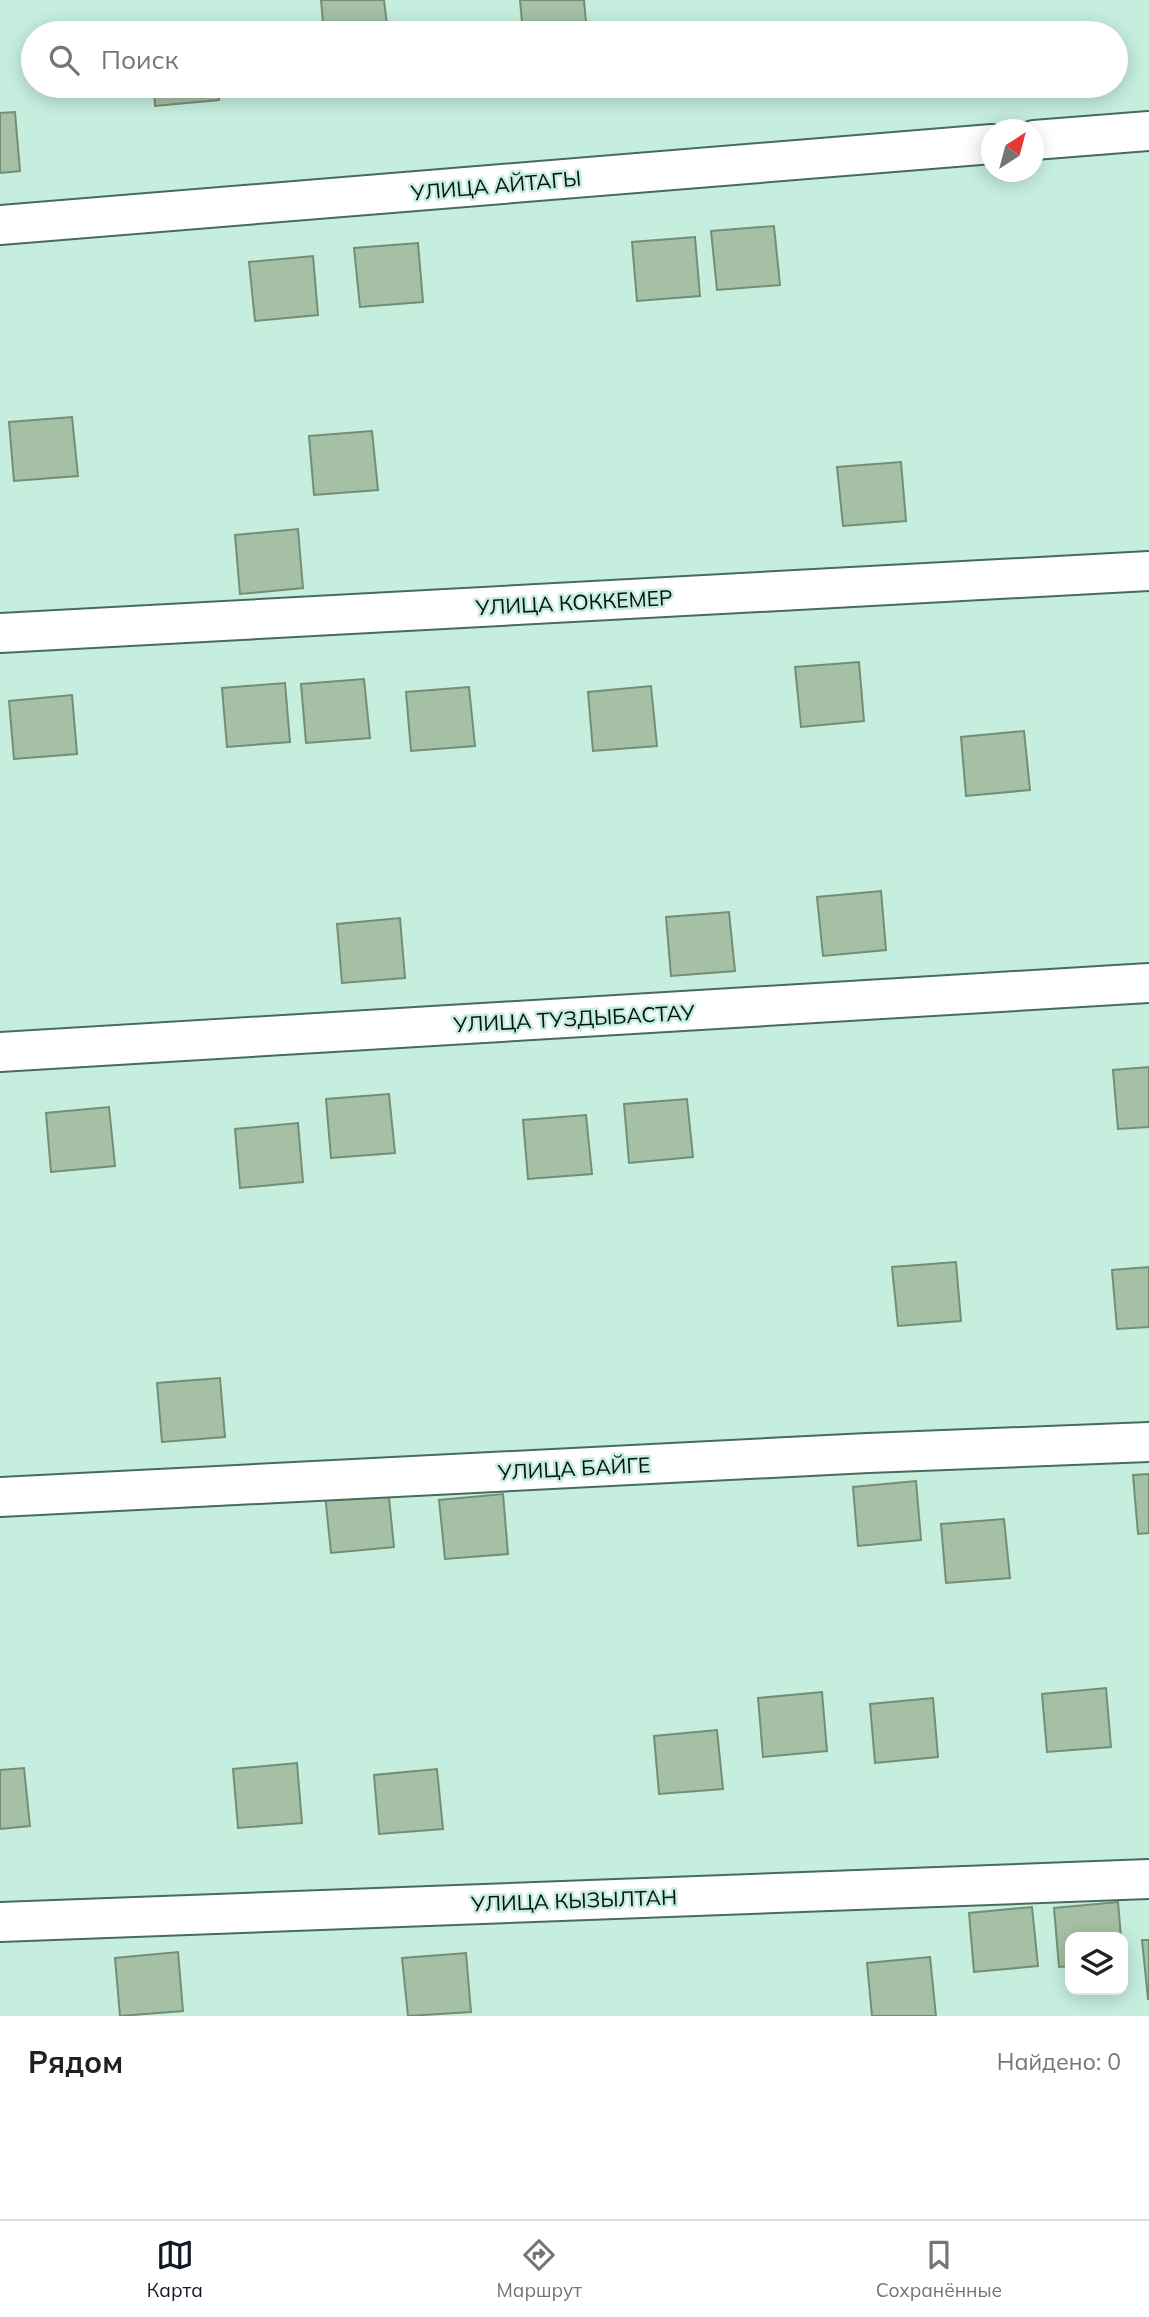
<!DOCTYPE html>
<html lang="ru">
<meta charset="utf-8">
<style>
body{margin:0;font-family:Mulish,sans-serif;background:#f6f6f6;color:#202124}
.controls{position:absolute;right:21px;bottom:21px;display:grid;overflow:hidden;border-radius:14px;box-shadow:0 4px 18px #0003}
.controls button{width:63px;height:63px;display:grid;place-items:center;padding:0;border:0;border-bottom:2px solid #e0e0e0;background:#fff;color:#202124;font:35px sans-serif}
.compass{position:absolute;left:981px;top:119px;width:63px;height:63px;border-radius:50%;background:#fff;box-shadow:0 4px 18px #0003;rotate:36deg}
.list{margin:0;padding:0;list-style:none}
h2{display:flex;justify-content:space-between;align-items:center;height:91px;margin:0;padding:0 28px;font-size:30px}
h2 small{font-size:23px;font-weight:400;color:#757577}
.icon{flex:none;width:38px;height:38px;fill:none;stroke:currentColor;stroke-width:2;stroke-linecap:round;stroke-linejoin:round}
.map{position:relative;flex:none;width:1149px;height:2016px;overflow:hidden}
.search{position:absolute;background:#fff;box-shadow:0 4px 18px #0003;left:21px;right:21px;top:21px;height:77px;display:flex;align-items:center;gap:18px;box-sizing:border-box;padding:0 24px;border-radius:38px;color:#757577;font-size:26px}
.sheet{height:203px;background:#fff}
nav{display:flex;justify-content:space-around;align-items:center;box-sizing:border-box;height:98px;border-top:2px solid #e0e0e0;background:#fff;font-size:19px;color:#757577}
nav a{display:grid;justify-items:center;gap:4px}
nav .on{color:#111827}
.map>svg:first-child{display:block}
.building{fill:#a5c0a5;stroke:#748e75;stroke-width:2}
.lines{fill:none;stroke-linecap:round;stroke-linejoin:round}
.minor-casing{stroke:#476b5d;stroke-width:42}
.minor{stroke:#fff;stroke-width:38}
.labels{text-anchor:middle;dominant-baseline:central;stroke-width:5;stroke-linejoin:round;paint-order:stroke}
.street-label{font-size:21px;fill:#06140f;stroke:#c6eede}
</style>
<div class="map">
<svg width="1149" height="2016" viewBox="0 0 1149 2016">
<rect width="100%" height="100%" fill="#c6eede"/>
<path class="building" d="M321 0H384L388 33H324Z
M520 0H584L587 33H523Z
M128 24 129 33H66L65 29Z
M154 86H218L219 100 155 106Z
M15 112 20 171 0 173V113Z
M774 226 780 285 717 290 711 231Z
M695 237 700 296 637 301 632 242Z
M418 243 423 302 360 307 354 248Z
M313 256 318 315 255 321 249 262Z
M72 417 78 476 14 481 9 422Z
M372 431 378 490 314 495 309 436Z
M901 462 906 521 843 526 837 467Z
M298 529 303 588 240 594 235 535Z
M859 662 864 721 801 727 795 667Z
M364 679 370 738 306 743 301 684Z
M285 683 290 742 227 747 222 688Z
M651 686 657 746 593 751 588 692Z
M469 687 475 746 411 751 406 692Z
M72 695 77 754 14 759 9 701Z
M1024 731 1030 790 966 796 961 737Z
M881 891 886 950 823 956 817 897Z
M729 912 735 971 671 976 666 917Z
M400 918 405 978 342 983 337 924Z
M1149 1067V1127L1118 1129 1113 1070Z
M389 1094 395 1153 331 1158 326 1099Z
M687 1099 693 1157 629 1163 624 1104Z
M109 1107 115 1166 51 1172 46 1113Z
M586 1115 592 1174 528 1179 523 1120Z
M298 1123 303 1182 240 1188 235 1129Z
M956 1262 961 1321 898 1326 892 1267Z
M1149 1267V1327L1117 1329 1112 1270Z
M220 1378 225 1437 162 1442 157 1383Z
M1149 1474V1533L1138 1534 1133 1475Z
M916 1481 921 1540 858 1546 853 1487Z
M388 1488 394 1547 331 1553 325 1494Z
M503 1494 508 1554 445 1559 439 1500Z
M1004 1519 1010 1578 946 1583 941 1524Z
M1106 1688 1111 1747 1047 1752 1042 1694Z
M822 1692 827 1751 763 1757 758 1698Z
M933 1698 938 1757 875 1763 870 1704Z
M717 1730 723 1789 659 1794 654 1736Z
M297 1763 302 1823 238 1828 233 1769Z
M24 1768 30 1826 0 1829V1770Z
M437 1769 443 1829 379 1834 374 1775Z
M1118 1902 1121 1937H1070V1966L1059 1967 1054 1908Z
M1032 1907 1038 1966 974 1972 969 1913Z
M1142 1940H1149V1999H1148Z
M178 1952 183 2011 120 2016 115 1958Z
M466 1953 471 2012 408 2016 402 1958Z
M930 1957 936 2016H872L867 1963Z"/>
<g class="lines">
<g class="minor-casing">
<path id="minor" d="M1034 140 1149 131
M0 225 992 144
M0 633 1149 571
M0 1052 1149 983
M0 1497 868 1453 1149 1442
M0 1922 1149 1879"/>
</g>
<use href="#minor" class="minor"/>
</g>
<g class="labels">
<g class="street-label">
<text transform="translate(496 185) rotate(-5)">УЛИЦА АЙТАГЫ</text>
<text transform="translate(574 602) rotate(-3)">УЛИЦА КОККЕМЕР</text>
<text transform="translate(574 1018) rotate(-3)">УЛИЦА ТУЗДЫБАСТАУ</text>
<text transform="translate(574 1468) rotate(-3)">УЛИЦА БАЙГЕ</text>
<text transform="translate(574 1900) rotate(-2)">УЛИЦА КЫЗЫЛТАН</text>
</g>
</g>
</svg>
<div class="controls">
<button><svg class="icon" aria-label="layers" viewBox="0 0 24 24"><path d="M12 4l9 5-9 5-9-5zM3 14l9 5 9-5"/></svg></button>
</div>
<svg class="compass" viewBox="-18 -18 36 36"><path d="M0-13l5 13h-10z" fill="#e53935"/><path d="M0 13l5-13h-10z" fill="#757577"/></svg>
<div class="search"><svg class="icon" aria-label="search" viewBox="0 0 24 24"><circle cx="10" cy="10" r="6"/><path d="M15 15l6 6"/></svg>Поиск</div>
</div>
<section class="sheet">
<h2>Рядом<small>Найдено: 0</small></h2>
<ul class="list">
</ul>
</section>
<nav>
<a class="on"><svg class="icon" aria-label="map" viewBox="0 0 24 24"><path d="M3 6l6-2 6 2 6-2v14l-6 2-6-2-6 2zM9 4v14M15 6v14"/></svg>Карта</a>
<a><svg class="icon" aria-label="directions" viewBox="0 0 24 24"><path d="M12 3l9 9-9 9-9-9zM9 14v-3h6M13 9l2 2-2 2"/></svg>Маршрут</a>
<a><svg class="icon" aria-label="saved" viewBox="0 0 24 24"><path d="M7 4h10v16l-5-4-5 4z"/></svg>Сохранённые</a>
</nav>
